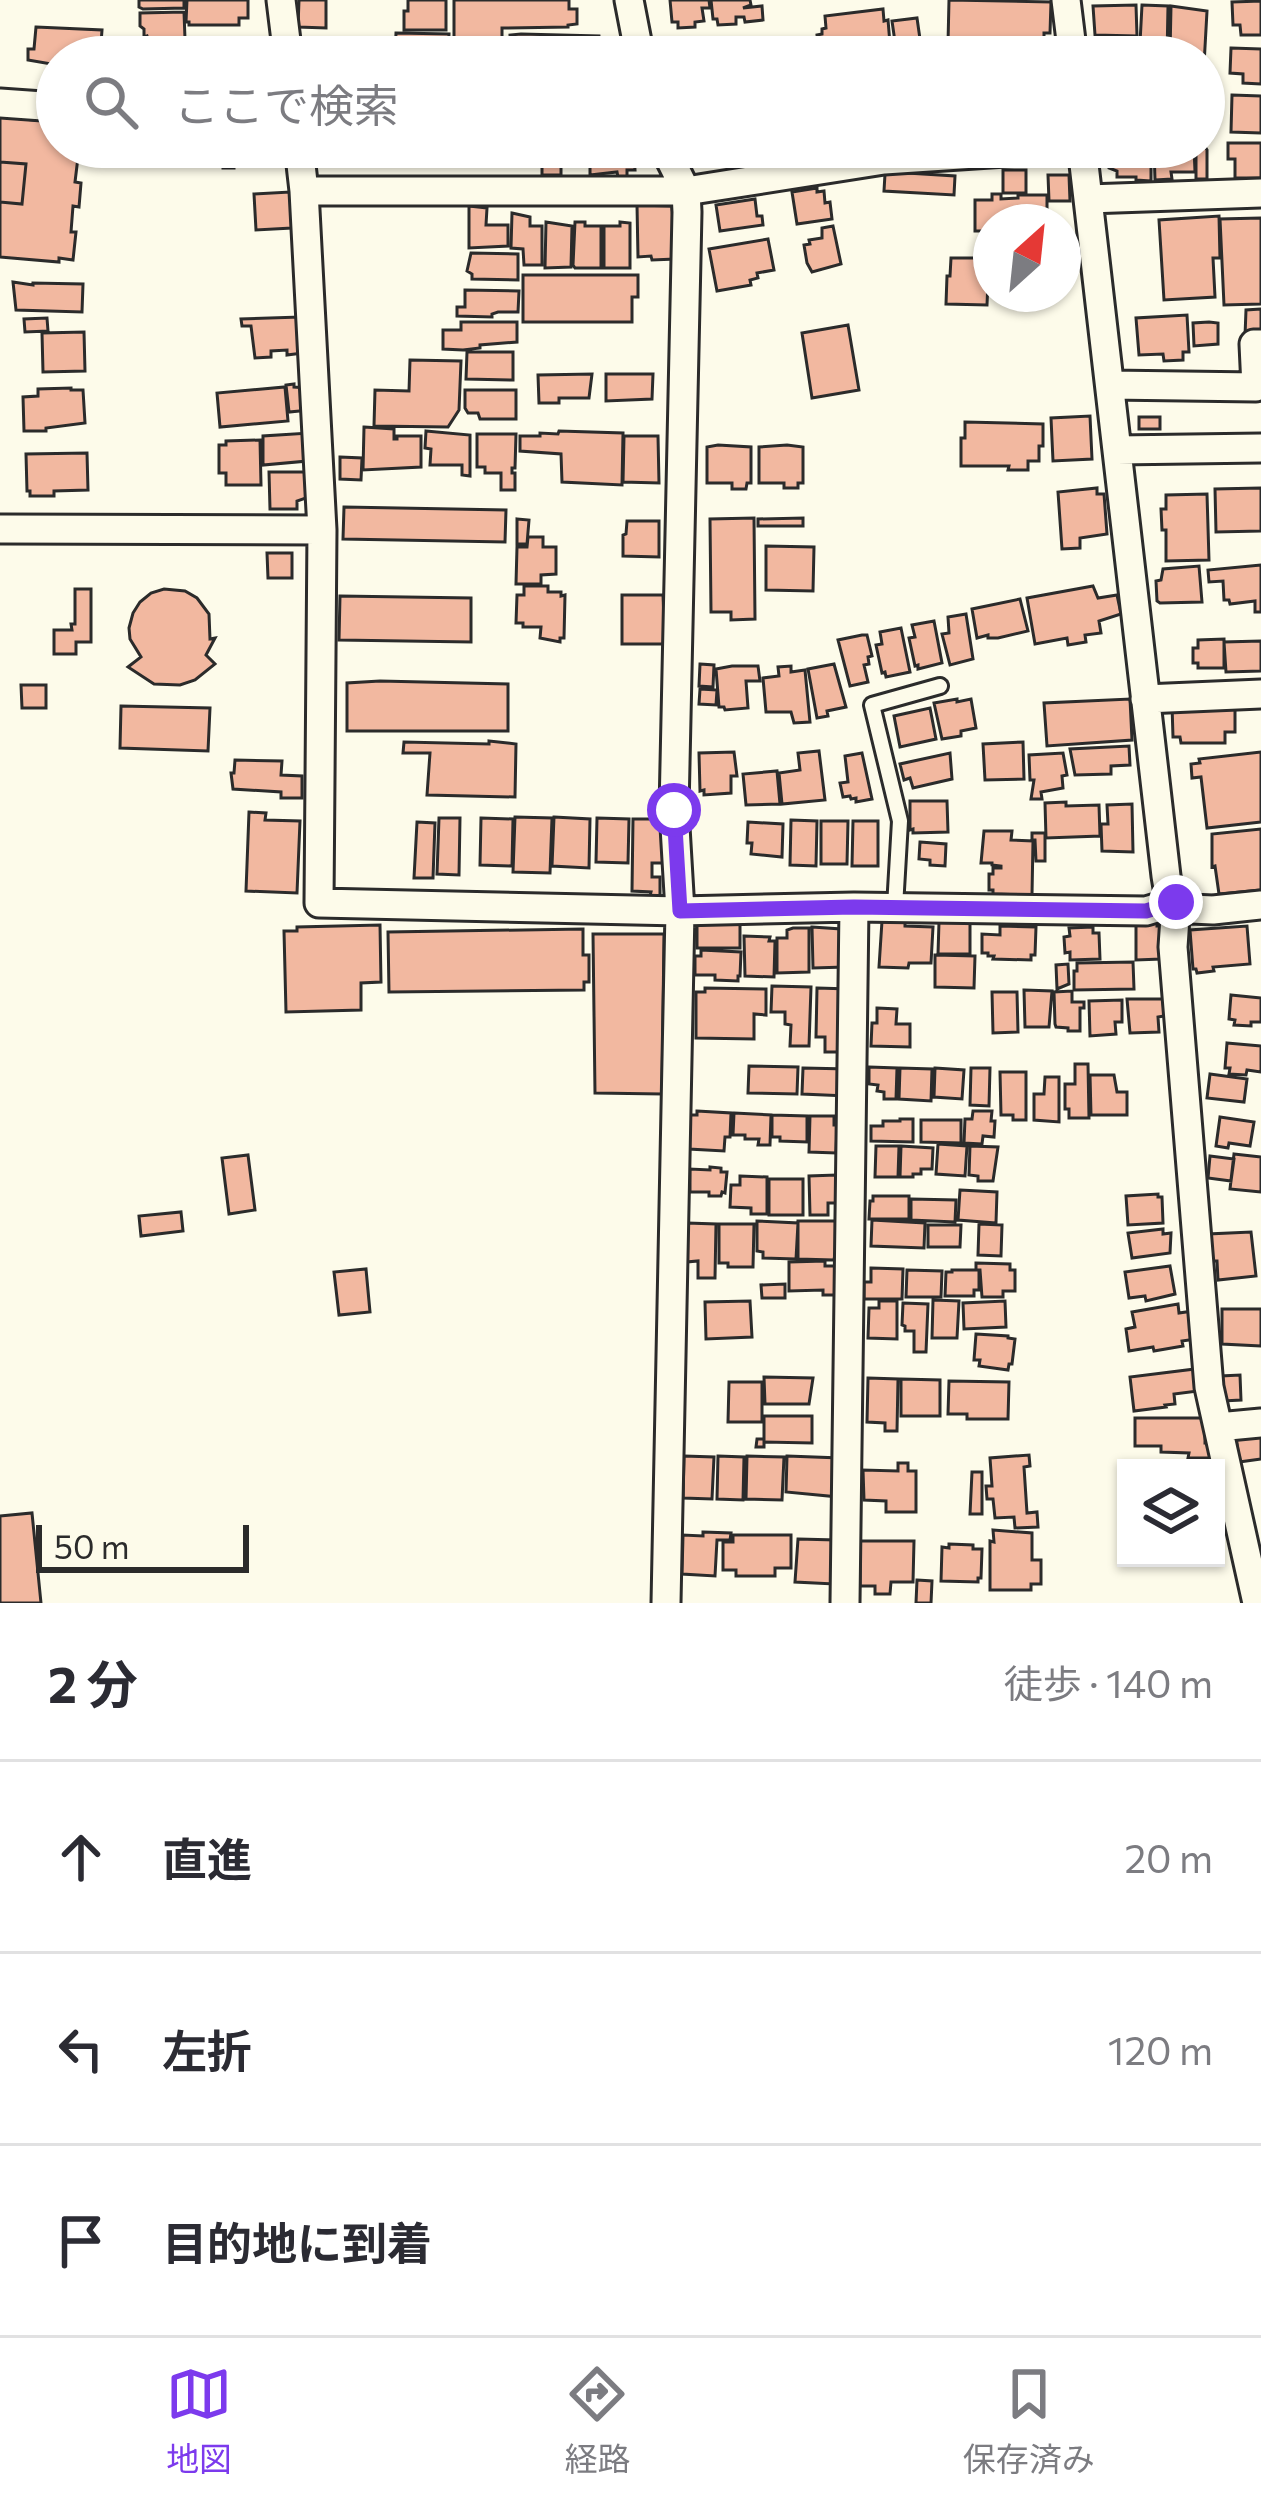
<!DOCTYPE html>
<html lang="ja">
<meta charset="utf-8">
<style>
body{margin:0;font-family:Commissioner,"Noto Sans JP",sans-serif;background:#f2f2f3;color:#2b2b33}
.controls{position:absolute;right:36px;bottom:36px;display:grid;overflow:hidden;border-radius:0px;box-shadow:0 3px 9px #0004}
.controls button{width:108px;height:108px;display:grid;place-items:center;padding:0;border:0;border-bottom:3px solid #e1e1e2;background:#fff;color:#2b2b33;font:60px sans-serif}
.compass{position:absolute;left:973px;top:204px;width:108px;height:108px;border-radius:50%;background:#fff;box-shadow:0 3px 9px #0004;rotate:27deg}
.scale{position:absolute;left:36px;bottom:30px;width:213px;box-sizing:border-box;padding-left:12px;border:6px solid #2b2b2b;border-top:0;font-size:33px;line-height:42px;white-space:nowrap;color:#2b2b2b;-webkit-text-stroke:9px #fdfbea;paint-order:stroke}
.stop{position:absolute;width:36px;height:36px;margin:-27px;border:9px solid #7c3aed;border-radius:50%;background:#fff}
.stop.end{background:#7c3aed;border-color:#fff;box-shadow:0 3px 12px #0008}
.list{margin:0;padding:0;list-style:none}
h2{display:flex;justify-content:space-between;align-items:center;height:156px;margin:0;padding:0 48px;font-size:51px}
h2 small{font-size:39px;font-weight:400;color:#7c7c81}
.list li{display:grid;grid-template-columns:78px 1fr auto;gap:36px;align-items:center;box-sizing:border-box;height:192px;padding:0 48px;border-top:3px solid #e1e1e2}
.list b{display:block;font-size:45px;white-space:nowrap}
.list em{font-size:39px;font-style:normal;color:#7c7c81}
.icon{flex:none;width:66px;height:66px;fill:none;stroke:currentColor;stroke-width:2;stroke-linecap:round;stroke-linejoin:round}
.map{position:relative;flex:none;width:1261px;height:1603px;overflow:hidden}
.search{position:absolute;background:#fff;box-shadow:0 3px 9px #0004;left:36px;right:36px;top:36px;height:132px;display:flex;align-items:center;gap:30px;box-sizing:border-box;padding:0 42px;border-radius:66px;color:#7c7c81;font-size:45px}
.sheet{height:732px;background:#fff}
nav{display:flex;justify-content:space-around;align-items:center;box-sizing:border-box;height:168px;border-top:3px solid #e1e1e2;background:#fff;font-size:33px;color:#7c7c81}
nav a{display:grid;justify-items:center;gap:6px}
nav .on{color:#7c3aed}
.map>svg:first-child{display:block}
.building{fill:#f2b8a0;stroke:#2b2b2b;stroke-width:3}
.lines{fill:none;stroke-linecap:round;stroke-linejoin:round}
.service-casing{stroke:#2b2b2b;stroke-width:20}
.minor-casing{stroke:#2b2b2b;stroke-width:33}
.service{stroke:#fdfbea;stroke-width:14}
.minor{stroke:#fdfbea;stroke-width:27}
.route{stroke:#7c3aed;stroke-width:15}
</style>
<div class="map">
<svg width="1261" height="1603" viewBox="0 0 1261 1603">
<rect width="100%" height="100%" fill="#fdfbea"/>
<path class="building" d="M139 0H184V8L143 9 139 7Z
M187 0H248V18H239V25H189V22H186Z
M299 0H326V28L298 27Z
M408 0H446V30H404V11H408Z
M454 0H569V9H577V24L568 25V27L502 28V57H454Z
M670 0H709L710 8H702L704 21 695 22V27L678 28V22H672Z
M711 0H750L751 5 743 8 762 6 763 20 745 22 744 17H736V24L718 25 717 19H713Z
M949 0 1051 2 1050 33H1044V47L948 43Z
M1261 1V35H1241L1240 25H1233L1232 2Z
M1136 5 1137 36 1095 35 1093 6Z
M1142 5 1168 6 1167 57H1144V48L1140 43Z
M1171 6 1207 11 1204 65V57L1170 54Z
M883 9 884 21 888 20 891 56 819 57 817 35 822 34V29L826 28 825 16Z
M184 12 185 39H148L147 36 144 37V29L140 26V13Z
M917 18 921 46 896 49 892 21Z
M36 27 102 30 100 57H57V65L28 60V49H34Z
M396 33 449 34 448 57H395Z
M521 34 599 36 601 57H511L510 35Z
M706 38V42H714L715 55 675 57 674 41Z
M157 41H183V57H157Z
M127 42H155V57H127Z
M1231 48 1261 49V84L1243 83V74L1230 73Z
M1141 50V57H1093V51Z
M1232 95 1261 96V133L1231 132Z
M0 117 57 122V147H91L90 151 79 149 75 182 81 183 79 207 73 206 71 232H76L73 260 59 258V262L0 257V202L22 204 26 164 0 162Z
M0 117 57 122V147H91L90 151 79 149 75 182 81 183 79 207 73 206 71 232H76L73 260 59 258V262L0 257Z
M1228 143H1261V178H1235V159H1228Z
M1204 145 1207 150V179H1196V147Z
M190 147H284L285 158 273 160 274 164 234 163V168H223V163L191 165Z
M328 147H378V159L359 160V150H347V160H328Z
M461 147H479L478 164 463 165Z
M510 147V164H491L492 148H482Z
M542 147H561V175H542Z
M590 147H629V153H634L635 170H627V177H618L617 172 590 175Z
M718 147H773L775 164 757 165 756 158 721 163Z
M1109 147H1151V181L1136 180V177H1117V171L1109 168Z
M1154 147H1194L1195 172H1171L1172 179 1155 180Z
M1003 170H1026V193H1003Z
M891 172 955 176 954 195 884 191 885 174Z
M1048 175H1069L1070 201H1049Z
M817 188V192L824 191 825 203 830 202 832 219 797 224 792 192Z
M290 192 295 225 292 228 256 230 254 194Z
M992 194H1001V199L1018 198V195H1047V222H991V231H975V200H992Z
M755 199 757 216H762L763 225 720 231 716 205Z
M637 205 672 206 675 259 652 260 651 256 638 257Z
M469 206 487 208 486 225H508V246L469 248Z
M512 213 530 217V226H542V265H524L523 249 511 248Z
M1219 216 1220 258H1213L1215 297 1164 300 1159 220Z
M1261 218V304L1224 305 1220 219Z
M546 222 572 226 571 267 545 268Z
M575 222H585V226H601V268H575L573 265Z
M620 222 630 223V268H604V226H620Z
M833 226 841 264 812 272 807 263 804 245 810 244 809 240 822 238V228Z
M768 239 774 270 757 273 758 278 750 280 751 285 717 291 709 249Z
M471 253 518 254V280L472 279V274L467 271Z
M951 258H989L987 305 946 304 947 276H950Z
M523 275H638V297H632V322H523Z
M13 282 33 285V283L83 284 82 312 16 310Z
M465 290 519 291 518 312H498L492 314V317L457 316V307H465Z
M1261 309V339L1245 336 1246 310Z
M1187 315 1189 352H1183V360L1164 361 1163 354 1139 355 1136 318Z
M300 317 303 353 287 355V350L271 351V357L255 358 251 326H242L241 319Z
M47 318 48 331 25 332 24 319Z
M461 322H517V342L480 345V348L463 350 443 349V330H461Z
M1209 322 1218 323V344L1194 346 1193 323Z
M848 325 859 390 812 398 802 333Z
M84 332 85 371 43 372 42 333Z
M467 352H513V380L466 379Z
M410 360 461 361 459 410 448 427 374 426 375 390 409 391Z
M592 374 589 398H559V403H539L538 375Z
M606 374H653L652 399 606 401Z
M294 384V387L309 388 310 410 289 412 286 385Z
M285 387 288 421 220 427 217 393Z
M71 388V390H83L85 423 46 428V431H24L23 397 38 396V389Z
M465 390H516V419H480L478 413H468L465 408Z
M1090 416 1092 459 1053 461 1051 418Z
M1139 417H1160V429H1139Z
M965 422 1043 424V446H1039V461H1028V470H1008L1009 466H961V438H965Z
M364 427 394 429V439H397V436H421V467L363 470Z
M426 431 470 435V476L462 475V465H430L431 449 425 448Z
M559 431 623 433 622 485 562 482 561 454 520 451V436H540V433L558 434Z
M309 433 307 461 263 465V436Z
M477 434H516L515 468H512V473H515V490H501V473H485V467H477Z
M624 436H658L659 483 623 482Z
M260 440 261 485H226V473H219V445H226V441Z
M718 445 751 447V483H747L746 489H732V483H707V447Z
M787 445 803 447V483H798V488H784V483H759V447Z
M87 453 88 490 54 491V496H30V491H27L26 454Z
M340 457 362 458 361 480 340 479Z
M269 472H306V498L297 501V509H270Z
M1097 488V494H1104L1107 534 1080 538V548L1062 549 1058 492Z
M1261 488V531L1216 532 1215 489Z
M1207 494 1209 560 1166 561V530H1162L1161 509H1166V495Z
M344 507 506 510 505 542 343 539Z
M754 518 755 619 731 620V612H711L710 519Z
M803 518V526H758V519Z
M517 519 529 520 527 544H517Z
M627 521H659V557L623 556V535L626 534Z
M528 537H543V547H556V574L541 575V584H516L517 547H527Z
M766 546 814 547 813 591 766 590Z
M267 553H292V578H268Z
M1261 565V612H1255V601L1230 604 1229 600H1224L1223 581 1209 582 1208 570Z
M1199 566 1202 602 1160 603 1157 601 1156 581 1161 580 1163 569Z
M524 586H548V592H561V596L565 595 564 638H560V642L540 638 541 627H523V623H516L517 595H524Z
M1093 586 1098 598 1117 595 1121 614 1099 621 1101 633 1085 635 1086 642 1068 645 1067 638 1035 644 1027 598Z
M75 589H91V642H76V654H54V630H72L71 624H75Z
M164 589 185 591 197 598 209 614 210 639 215 638 206 655 215 664 195 680 180 685 154 684 128 667 141 657 130 639 129 628 133 613 140 602 151 593Z
M622 595H663L665 644H622Z
M340 596 471 598V642L339 640Z
M1020 599 1028 631 998 638H988V635L977 638 972 609Z
M966 614 973 659 950 665 942 634 949 633 948 617Z
M934 621 942 663 918 669V665L915 666 909 638 915 637 912 625Z
M901 628 910 672 886 677 885 672 882 673 876 645 882 644 880 632Z
M862 635H867L872 656 868 657 869 664 864 665 868 682 850 686 838 640Z
M1224 639V668H1198V663H1193V648H1198V640Z
M1261 641V671L1226 672 1224 642Z
M700 664 714 665 713 687 699 686Z
M834 664 846 707 827 711 828 716 817 718 808 669Z
M732 666H758L760 681H746L748 708 725 710 724 707H719L716 669Z
M791 666V672L805 670 810 722 794 723 791 712H766L763 678 779 676 778 667Z
M380 681 508 684V731H347V683Z
M21 685H46V708H22Z
M700 689 717 690 716 705 699 704Z
M957 699V702L971 699 976 728 961 731V736L942 739 934 703Z
M1130 699 1132 740 1047 746 1044 703Z
M1235 703V732H1225V743H1181L1180 737H1173L1172 705Z
M121 706 210 708 208 751 120 748Z
M930 708 936 739 900 747 894 716Z
M489 741 516 744 515 797 427 795 430 753H403L404 742 489 744Z
M1023 742 1024 779 985 780 983 744Z
M1129 746 1130 765 1111 766V774L1075 775 1070 749Z
M819 751 825 800 782 804 779 773 800 770 798 753Z
M734 752 737 776H731V793L704 795V790L700 791 699 753Z
M1261 752V822L1207 828 1201 777 1192 778 1191 764 1200 763 1199 759Z
M862 753 872 799 856 802V798L851 799 850 796 843 797 840 783 848 782 845 756Z
M950 753 952 779 913 788 910 778 904 780 900 764Z
M1063 753 1067 775 1062 776 1063 788 1041 792 1042 799H1031L1034 780H1030L1029 755Z
M235 760 282 761 281 775 302 776V798H281V792L233 789 231 773H234Z
M777 771 780 804 746 805 743 774Z
M910 801H947L948 832 913 833V829L910 830Z
M1066 802V806L1099 805 1100 836 1046 838 1045 803Z
M1132 804 1133 852 1102 851 1101 824H1108L1107 805Z
M249 812 266 813 265 820 300 821 297 893 246 891Z
M515 817 552 818 550 873 513 872Z
M554 817 590 819 589 868 552 866Z
M439 818H460L459 875 437 874Z
M481 818 513 819 512 866 480 865Z
M597 818 629 819 628 863 596 862Z
M633 819H656V824H661V831H665L664 863H652V877H660V896H650L651 892 632 891Z
M791 820 817 821 816 866 790 865Z
M821 821H848L847 864H821Z
M853 821H878V866H852Z
M417 822 435 823 433 878H414Z
M748 822 783 824 782 857 751 854 752 843H747Z
M1261 829V890L1219 894 1215 866 1212 867V834Z
M984 831H1012L1011 840 1033 841 1032 895 993 894V890H989V874H993V868H1001V866L992 865V863H981Z
M1032 833H1045V861H1036L1035 840H1032Z
M920 842 946 844 945 866 930 865V860L919 859Z
M697 921H740V948H697Z
M882 921 905 922V926L933 927 931 963H909L908 968 879 967Z
M1157 921V926H1160L1161 959 1136 960V922Z
M939 922H970V954H938Z
M380 925 381 982 361 983V1010L286 1012 284 931H297V927Z
M1000 926 1036 927 1035 955H1031V960L993 959 994 956H988V953H982V934L1000 935Z
M1247 926 1250 964 1213 967 1214 971 1197 973 1196 969H1193L1190 930Z
M812 927 841 929 845 967 813 968Z
M1093 927V933H1099L1100 959 1070 960V952L1065 953 1064 937 1070 936 1069 928Z
M793 928H809V972L777 973V938H787V930Z
M583 929V955H589V982H584V990L389 992 388 932Z
M593 934H664L662 1094 595 1093Z
M744 936 770 937 769 941H775L774 977 745 976Z
M701 950 741 952 740 976H738V981L715 980V975H695V956H701Z
M935 955 975 956 974 988 935 987Z
M1133 962 1134 989 1074 990V971H1077V963Z
M1068 964 1069 984 1057 989 1056 965Z
M772 986 811 987 809 1046H790L791 1025 785 1024V1012H771Z
M705 988 766 989V1015L754 1014V1039L696 1038V992H705Z
M817 988 849 989 847 1052H825V1037H816Z
M1024 990 1052 991 1049 1027H1025Z
M1072 991V1002H1084V1008H1080V1031H1068V1028L1056 1027 1055 1024 1054 992Z
M992 992H1017L1018 1032 993 1033Z
M1231 995 1261 998V1022H1251V1026L1234 1025 1235 1020 1229 1019Z
M1127 999H1163L1164 1016 1158 1017 1159 1032 1130 1033Z
M1122 1000V1022H1115L1116 1034 1090 1036 1089 1001Z
M877 1008 897 1009 896 1024H910V1047L871 1046 872 1023H877Z
M1227 1043 1261 1046V1072L1247 1070 1246 1075 1229 1074 1230 1068H1225Z
M1075 1064H1088L1089 1118H1069V1109H1065V1084H1075Z
M749 1066 798 1067 797 1094 748 1093Z
M869 1067 897 1068 896 1099H884V1092L877 1091 878 1085 869 1084Z
M803 1068 848 1069 847 1096 802 1094Z
M900 1068 932 1069 931 1101 899 1099Z
M935 1068 964 1070 962 1099 934 1097Z
M971 1068H990L989 1106 970 1105Z
M1000 1072H1026V1120H1013V1115H1001Z
M1210 1074 1247 1079 1244 1102 1207 1098Z
M1090 1075H1114L1117 1092H1127V1115H1091Z
M1045 1077H1059V1122L1034 1120V1094H1044Z
M697 1111 731 1113 730 1137H725L724 1151 689 1149 690 1115H697Z
M973 1111H992L991 1121H995L994 1137 983 1136 982 1144 964 1143 965 1119H972Z
M734 1113 771 1115 770 1145H758L759 1139H745V1135H733Z
M772 1115 807 1116V1142L780 1141V1137H772Z
M810 1116H834V1125H837L836 1153 809 1152Z
M1220 1117 1254 1122 1250 1146 1229 1143 1228 1148 1216 1146Z
M900 1119H913V1142L871 1141V1126H883V1121H900Z
M921 1120H961V1143L921 1142Z
M938 1144 967 1146 965 1176 936 1174Z
M876 1146H899L898 1177H875Z
M901 1146 933 1148 932 1169H921V1174H913V1177H900Z
M970 1146 998 1147 993 1181H978V1176L969 1175Z
M1234 1154 1261 1157V1192L1230 1189Z
M248 1155 255 1210 229 1214 222 1158Z
M1210 1156 1234 1159 1231 1181 1208 1178Z
M710 1167 721 1168V1172H727L725 1193 722 1192 721 1196H709V1192H690V1169L710 1170Z
M836 1175V1183H843L844 1203H828V1215H810L809 1176Z
M740 1176 767 1177V1214H751V1208L730 1207 731 1185H740Z
M769 1179H803V1215H769Z
M960 1190 997 1192 996 1223 958 1220Z
M1158 1194V1197H1162L1163 1223 1128 1225 1126 1196Z
M873 1196H909V1219H869L870 1201H873Z
M911 1199 956 1200 955 1222 911 1220Z
M181 1212 183 1231 141 1236 139 1216Z
M872 1220 925 1223 924 1248 871 1246Z
M757 1221 798 1223 796 1259 763 1258V1252L757 1251Z
M798 1221H838L837 1254H835L834 1260 798 1259Z
M687 1223 716 1224 715 1278H698V1261L686 1262Z
M719 1224H754L753 1267H728V1263H719Z
M979 1224 1002 1225 1001 1256 978 1255Z
M928 1225H961L960 1247H928Z
M1163 1229V1234L1171 1233 1170 1253 1132 1258 1128 1233Z
M1251 1232 1256 1276 1218 1280 1217 1261H1210L1208 1234Z
M825 1261V1266H840L836 1295H823V1290L789 1291V1262Z
M976 1263 1010 1264V1270H1015V1291H1003V1297H982L980 1270H976Z
M1170 1266 1175 1294 1146 1301 1145 1296 1129 1298 1125 1272Z
M871 1268 903 1269 902 1299H864V1282H871Z
M366 1269 370 1312 339 1315 334 1272Z
M907 1270 942 1271 941 1297H906Z
M952 1270H979V1290H974V1296H945L946 1272H952Z
M785 1284V1298H762L761 1285Z
M933 1300 959 1301 957 1338H932Z
M750 1301 752 1337 706 1339 705 1302Z
M879 1301H897V1339L868 1338 869 1308H879Z
M1005 1301 1006 1327 964 1329 963 1303Z
M903 1303 928 1304 926 1352H914V1331H905V1326L902 1325Z
M1178 1304 1179 1313 1193 1311 1196 1339 1182 1341 1183 1346 1154 1351 1153 1347 1129 1351 1126 1329 1135 1327 1132 1312Z
M1222 1309H1261V1346L1222 1344Z
M976 1334 1008 1336V1338L1015 1339 1012 1364H1009L1008 1370 979 1366 980 1360H974Z
M1195 1369 1198 1391 1174 1394 1175 1404 1165 1405 1166 1407 1134 1411 1130 1377Z
M1240 1375 1241 1400 1223 1401 1221 1376Z
M764 1377 813 1378 809 1404H765Z
M868 1378 898 1379 897 1431H885V1423L867 1422Z
M901 1379 940 1380V1416H901Z
M949 1381 1009 1382 1008 1419H967V1414H948Z
M729 1382H762V1422H728Z
M764 1416H812V1443L764 1442V1447H756L757 1439H764Z
M1135 1418H1205V1443H1210V1458H1188L1189 1453 1161 1452V1446H1135Z
M1261 1433V1459L1239 1462 1236 1436Z
M1029 1455 1030 1466 1024 1467 1027 1513 1037 1512 1038 1527 1015 1528 1014 1517 995 1518 993 1499H987L986 1486H992L990 1458Z
M684 1456 714 1457 712 1499 683 1498Z
M718 1456 744 1457 743 1500 717 1499Z
M747 1456 784 1457 782 1500 746 1499Z
M787 1456 840 1458 839 1497 786 1492Z
M1138 1462H1190V1468H1138Z
M898 1463H908V1471H916V1512H886V1501L864 1500 863 1470 898 1471Z
M972 1472H982V1514H970Z
M32 1513 41 1603H0V1516Z
M993 1530 1032 1533V1560H1041V1584H1031V1590H990V1541L994 1542Z
M703 1532 731 1533 730 1540H717L715 1576 682 1574 683 1535 703 1536Z
M733 1535H791V1568H775V1576H736V1570H723V1542H733Z
M798 1539 836 1540 834 1584 795 1582Z
M860 1541H914L913 1582H891L890 1594H875V1586H860Z
M949 1544 973 1545V1549H982L981 1578H978V1582L941 1581 942 1547 949 1548Z
M917 1580 932 1581 931 1603H916Z"/>
<g class="lines">
<g class="service-casing">
<path id="service" d="M895 907 900 821 872 705 940 686"/>
</g>
<g class="minor-casing">
<path id="minor" d="M281 0 288 57
M629 0 640 57
M1066 0 1073 57
M0 103 57 107
M299 147 304 191 322 530 319 903 680 911 854 907 1146 911 1176 902 1191 909 1213 910 1261 905
M664 147 686 191 687 212 674 810 680 911 666 1603
M1082 147 1166 876 1168 888 1176 902 1173 947 1209 1387 1257 1603
M304 191H686L884 160 1082 147
M1088 199 1261 193
M1110 385 1256 387 1254 344H1261
M1117 450 1261 448
M0 529 322 530
M1145 699 1261 694
M1218 1427 1261 1423
M845 1603 854 907"/>
</g>
<use href="#service" class="service"/>
<use href="#minor" class="minor"/>
</g>
<g class="lines">
<path class="route" d="M674 810 680 911 854 907 1146 911 1176 902"/>
</g>
</svg>
<div class="controls">
<button><svg class="icon" aria-label="layers" viewBox="0 0 24 24"><path d="M12 4l9 5-9 5-9-5zM3 14l9 5 9-5"/></svg></button>
</div>
<svg class="compass" viewBox="-18 -18 36 36"><path d="M0-13l5 13h-10z" fill="#e53935"/><path d="M0 13l5-13h-10z" fill="#7c7c81"/></svg>
<div class="scale">50 m</div>
<div class="stop" style="left:674px;top:810px"></div>
<div class="stop end" style="left:1176px;top:902px"></div>
<div class="search"><svg class="icon" aria-label="search" viewBox="0 0 24 24"><circle cx="10" cy="10" r="6"/><path d="M15 15l6 6"/></svg>ここで検索</div>
</div>
<section class="sheet">
<h2>2 分<small>徒歩 · 140 m</small></h2>
<ul class="list">
<li><svg class="icon" aria-label="ahead" viewBox="0 0 24 24"><path d="M12 20V5M6 11l6-6 6 6"/></svg><div><b>直進</b></div><em>20 m</em></li>
<li><svg class="icon" aria-label="left" viewBox="0 0 24 24"><path d="M17 20v-9H6M10 6l-5 5 5 5"/></svg><div><b>左折</b></div><em>120 m</em></li>
<li><svg class="icon" aria-label="arrive" viewBox="0 0 24 24"><path d="M6 21V4h12l-3 4 3 4H6"/></svg><div><b>目的地に到着</b></div></li>
</ul>
</section>
<nav>
<a class="on"><svg class="icon" aria-label="map" viewBox="0 0 24 24"><path d="M3 6l6-2 6 2 6-2v14l-6 2-6-2-6 2zM9 4v14M15 6v14"/></svg>地図</a>
<a><svg class="icon" aria-label="directions" viewBox="0 0 24 24"><path d="M12 3l9 9-9 9-9-9zM9 14v-3h6M13 9l2 2-2 2"/></svg>経路</a>
<a><svg class="icon" aria-label="saved" viewBox="0 0 24 24"><path d="M7 4h10v16l-5-4-5 4z"/></svg>保存済み</a>
</nav>
